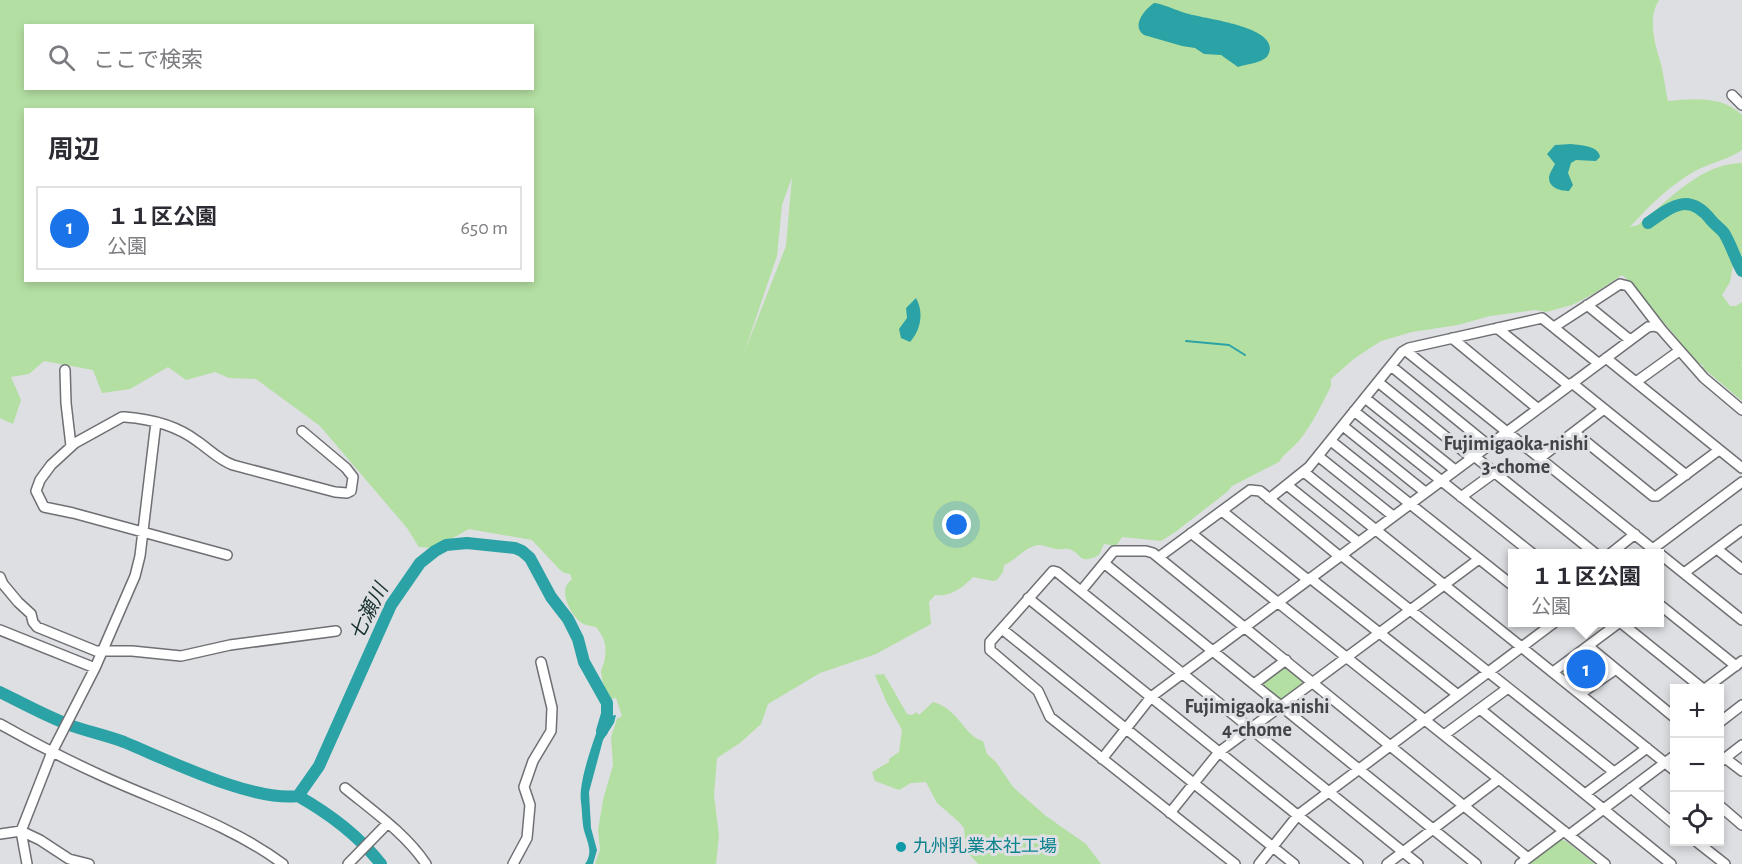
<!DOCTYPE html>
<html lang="ja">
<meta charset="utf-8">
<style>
body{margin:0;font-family:"Alegreya Sans","Noto Sans JP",sans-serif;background:#f2f2f3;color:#2b2b33}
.controls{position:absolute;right:18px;bottom:18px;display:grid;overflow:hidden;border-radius:0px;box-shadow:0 3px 9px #0003}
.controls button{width:54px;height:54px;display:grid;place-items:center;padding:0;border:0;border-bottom:2px solid #e1e1e2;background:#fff;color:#2b2b33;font:30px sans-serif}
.you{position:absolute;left:957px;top:525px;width:21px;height:21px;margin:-15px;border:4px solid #fff;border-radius:50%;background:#1a73e8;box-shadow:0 0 0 9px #1a73e833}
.badge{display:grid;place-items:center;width:39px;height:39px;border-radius:50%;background:#1a73e8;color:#fff;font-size:20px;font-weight:700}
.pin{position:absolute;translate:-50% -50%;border:3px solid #fff;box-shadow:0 2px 6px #0006}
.popup{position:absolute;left:1508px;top:549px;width:156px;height:78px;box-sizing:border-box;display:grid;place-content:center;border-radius:0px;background:#fff;filter:drop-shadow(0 2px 4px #0005);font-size:20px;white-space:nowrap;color:#7c7c81}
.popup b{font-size:22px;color:#2b2b33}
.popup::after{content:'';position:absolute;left:50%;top:100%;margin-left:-12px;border:12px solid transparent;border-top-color:#fff}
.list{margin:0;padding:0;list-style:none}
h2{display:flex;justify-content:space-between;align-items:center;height:78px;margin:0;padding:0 24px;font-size:26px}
h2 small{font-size:20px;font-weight:400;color:#7c7c81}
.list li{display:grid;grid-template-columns:39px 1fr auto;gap:18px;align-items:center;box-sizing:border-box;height:84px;margin:0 12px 12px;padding:0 12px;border:2px solid #e1e1e2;border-radius:0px}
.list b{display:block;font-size:22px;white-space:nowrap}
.list p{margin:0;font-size:20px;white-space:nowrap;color:#7c7c81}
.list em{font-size:20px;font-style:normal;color:#7c7c81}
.icon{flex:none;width:33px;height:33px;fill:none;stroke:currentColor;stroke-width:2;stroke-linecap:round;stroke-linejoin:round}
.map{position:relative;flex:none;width:1742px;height:864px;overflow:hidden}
.search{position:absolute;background:#fff;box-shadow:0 3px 9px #0003;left:24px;top:24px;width:510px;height:66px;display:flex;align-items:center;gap:15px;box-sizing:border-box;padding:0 21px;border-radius:0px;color:#7c7c81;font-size:22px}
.panel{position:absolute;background:#fff;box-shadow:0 3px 9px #0003;left:24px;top:108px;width:510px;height:174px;border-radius:0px}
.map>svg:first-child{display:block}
.green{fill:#b4dfa2;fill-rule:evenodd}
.water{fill:#2ba2a5}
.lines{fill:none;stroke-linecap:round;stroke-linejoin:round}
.stream{stroke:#2ba2a5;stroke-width:2}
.river{stroke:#2ba2a5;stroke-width:12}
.minor-casing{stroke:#6f7074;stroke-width:12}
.minor{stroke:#fff;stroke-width:9}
.culture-dot{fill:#0f9aa8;stroke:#dddfe2;stroke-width:2}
.labels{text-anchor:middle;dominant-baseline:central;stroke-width:6;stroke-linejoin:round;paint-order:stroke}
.culture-label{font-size:18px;fill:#0d838f;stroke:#dddfe2;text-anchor:start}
.neighbourhood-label{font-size:20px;font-weight:bold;fill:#424346;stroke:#dddfe2}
.water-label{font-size:20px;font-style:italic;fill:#162f2f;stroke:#dddfe2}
</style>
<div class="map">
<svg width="1742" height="864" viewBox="0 0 1742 864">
<rect width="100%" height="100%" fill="#dddfe2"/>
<path class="green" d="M0 0H1659C1647 19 1655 44 1661 64 1664 76 1665 89 1668 101 1692 99 1722 95 1742 115V150C1727 160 1710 163 1695 171 1669 186 1649 206 1630 227L1638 225C1668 201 1701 163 1742 163V264L1733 265 1730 282 1722 295 1730 306H1736L1742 302V365L1739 366H1742V401L1702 367 1704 366 1697 362 1629 281 1622 275 1593 294 1572 305 1557 309 1546 312 1535 310 1490 316 1458 325 1412 332 1381 341 1355 358 1331 379V386C1322 404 1314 421 1302 437 1295 447 1284 453 1279 462L1232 486 1227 492 1174 533 1161 541 1122 537 1116 546 1104 544 1099 555C1078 566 1082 553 1069 549 1065 548 1060 550 1055 549 1051 548 1046 546 1041 545 1027 544 1017 560 1004 565L1003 572 997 580 993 581 973 577C962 588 951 597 935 595L929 602 931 624 876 654 820 673 768 704 761 724 740 743 717 758 714 795 719 836 716 864H595L600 850 598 830 603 800 613 765 611 737 617 719 622 716 616 698 609 699C605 690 602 681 601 672 601 669 603 666 604 663 607 648 606 639 596 627 593 626 589 626 586 625 575 621 565 603 565 592 565 586 568 583 572 579L570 574 564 573 559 569 532 540 469 529 435 548 419 547 407 528 320 426 256 379 229 378 215 372 186 380 168 367 130 389 102 393 93 370 44 361 29 374 11 377 21 400 13 424 0 418ZM26 26H532V88H26ZM26 110H532V280H26ZM792 177 786 246 744 353 777 256 782 205Z
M1588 651 1611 669 1582 688 1561 671Z
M1285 666 1306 682 1280 701 1261 683Z
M884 674 907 714 912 715 916 712 919 715 933 702C959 709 964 736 983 741L987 754 996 762 1013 787 1046 816 1086 844 1101 864H978L966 851 964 828 959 822 937 803 926 782 911 783 899 790 875 781 872 772 889 762V759L899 752 902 730 887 703 875 675Z
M1560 839 1567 842 1595 864H1525Z"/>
<path class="water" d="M1154 3C1161 3 1180 12 1189 14 1205 19 1283 27 1268 55 1264 63 1246 64 1238 67L1221 55 1204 54 1195 48 1182 46 1144 35C1131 26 1144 10 1154 3Z
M1571 144C1581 145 1599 146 1600 157L1596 161 1576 160 1571 163 1568 173 1573 185 1569 191C1561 191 1549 188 1549 178 1549 174 1553 168 1555 164L1547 154 1555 145Z
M916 298C924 312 921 330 910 342L901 338 899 329 907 318 906 308Z
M616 715 614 723 603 740 589 792 591 828 597 850 593 864H585C595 850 585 840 583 825 582 817 582 810 581 802 578 781 595 737 602 717Z"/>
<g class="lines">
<path class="stream" d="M1186 341 1229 345 1245 355"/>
<path class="river" d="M1648 223C1672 206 1689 192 1711 220 1715 225 1720 228 1724 233 1731 244 1735 259 1742 271
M0 692C22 703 44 715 67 724 85 731 105 735 124 742 168 760 252 802 298 796L319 766 391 605 420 563 435 551 446 545 467 543 515 548 522 551 530 558 551 597 568 619 578 639 584 662 607 703V714L602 731
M298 796C330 814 358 835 381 864"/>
<g class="minor-casing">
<path id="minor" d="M1732 95 1742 105
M1587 305 1630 340
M1554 327 1620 284 1628 286 1661 329
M1497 328 1568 385
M1452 338 1537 408
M1405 350 1659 554
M1606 358 1742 468
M1391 366 1488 445
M65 370 66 403 71 446
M1378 382 1472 458
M1636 382 1679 351
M1572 383 1686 475
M1365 398 1455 470
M1354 411 1533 554
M1343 426 1425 492
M1574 432 1653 496H1657L1719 450
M1331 441 1512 585
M1318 456 1393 516
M1474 456 1596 554
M1540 458 1604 409
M1304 472 1674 770
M1287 485 1358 542
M1461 497 1494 473
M1269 499 1309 467 1402 352 1409 348 1542 318 1598 363
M1222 511 1308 580
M1191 533 1605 864
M1717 549 1742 569
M1610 554 1635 534
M1646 554 1742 482
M1660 554 1742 620
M227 555 73 513 44 507 36 491 40 480 51 465 75 443 122 417H125C151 419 176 425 197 441 209 449 219 460 233 465L335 492 347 493 351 491 353 477 346 468 302 431
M1341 555 1614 772
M1159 557 1250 490 1260 491 1339 556
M1104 563 1476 864
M1684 573 1742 530
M0 577 3 584 18 602 31 614 33 622 37 627 96 651H132L181 656 230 645 336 631
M1310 578 1458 695
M1081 591 1114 551H1146L1153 553 1528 858
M1028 598 1358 864
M1660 605 1736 666
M1620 622 1702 688
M1002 629 1294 864
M0 630 95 668 52 752 23 826 21 831 27 864
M1588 646 1674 717
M95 668 135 576 140 556 156 422
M1553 672 1620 622
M1254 684 1286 660
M1706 688 1742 661
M1580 694 1616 669
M1480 709 1671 864
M1720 722 1742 705
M0 724C32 742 65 759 98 774 160 803 228 823 283 864
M1444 735 1508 688
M1725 758 1742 771
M1102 759 1151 697 1648 327 1654 326 1660 328 1704 378 1742 410
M1720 762 1742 745
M345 788C373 811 406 834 426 864
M1631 788 1674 824
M1585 794 1647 748
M1720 806 1742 825
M1170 813 1219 752 1479 559
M0 834 21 831 40 840 69 859 89 864
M1569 835 1674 756
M1697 842 1725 864
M348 864 387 824
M513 864 527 838 530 805 524 787 533 761 551 731 552 708 541 662
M1235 864 1050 717 1038 691 990 650V642L1053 571 1057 572 1418 864
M1259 864 1298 815 1555 622
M1387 864 1499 779
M1520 864 1564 831"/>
</g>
<use href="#minor" class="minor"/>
</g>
<circle class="culture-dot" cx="901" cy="847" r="6"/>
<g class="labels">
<g class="culture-label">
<text x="913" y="847">九州乳業本社工場</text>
</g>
<g class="neighbourhood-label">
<text x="1516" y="444">Fujimigaoka-nishi<tspan x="1516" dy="23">3-chome</tspan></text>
<text x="1257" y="707">Fujimigaoka-nishi<tspan x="1257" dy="23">4-chome</tspan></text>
</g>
<g class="water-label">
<text transform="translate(369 612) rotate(-63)">七瀬川</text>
</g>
</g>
</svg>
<div class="controls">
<button>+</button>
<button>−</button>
<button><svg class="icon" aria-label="locate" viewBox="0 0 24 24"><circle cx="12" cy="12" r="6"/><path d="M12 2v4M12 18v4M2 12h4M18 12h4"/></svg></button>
</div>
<div class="you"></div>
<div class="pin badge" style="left:1586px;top:669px">1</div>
<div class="popup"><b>１１区公園</b>公園</div>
<div class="search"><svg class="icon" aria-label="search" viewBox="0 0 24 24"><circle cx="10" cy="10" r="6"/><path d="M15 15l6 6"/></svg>ここで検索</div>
<section class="panel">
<h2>周辺<small></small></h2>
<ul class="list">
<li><span class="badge">1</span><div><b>１１区公園</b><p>公園</p></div><em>650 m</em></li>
</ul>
</section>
</div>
